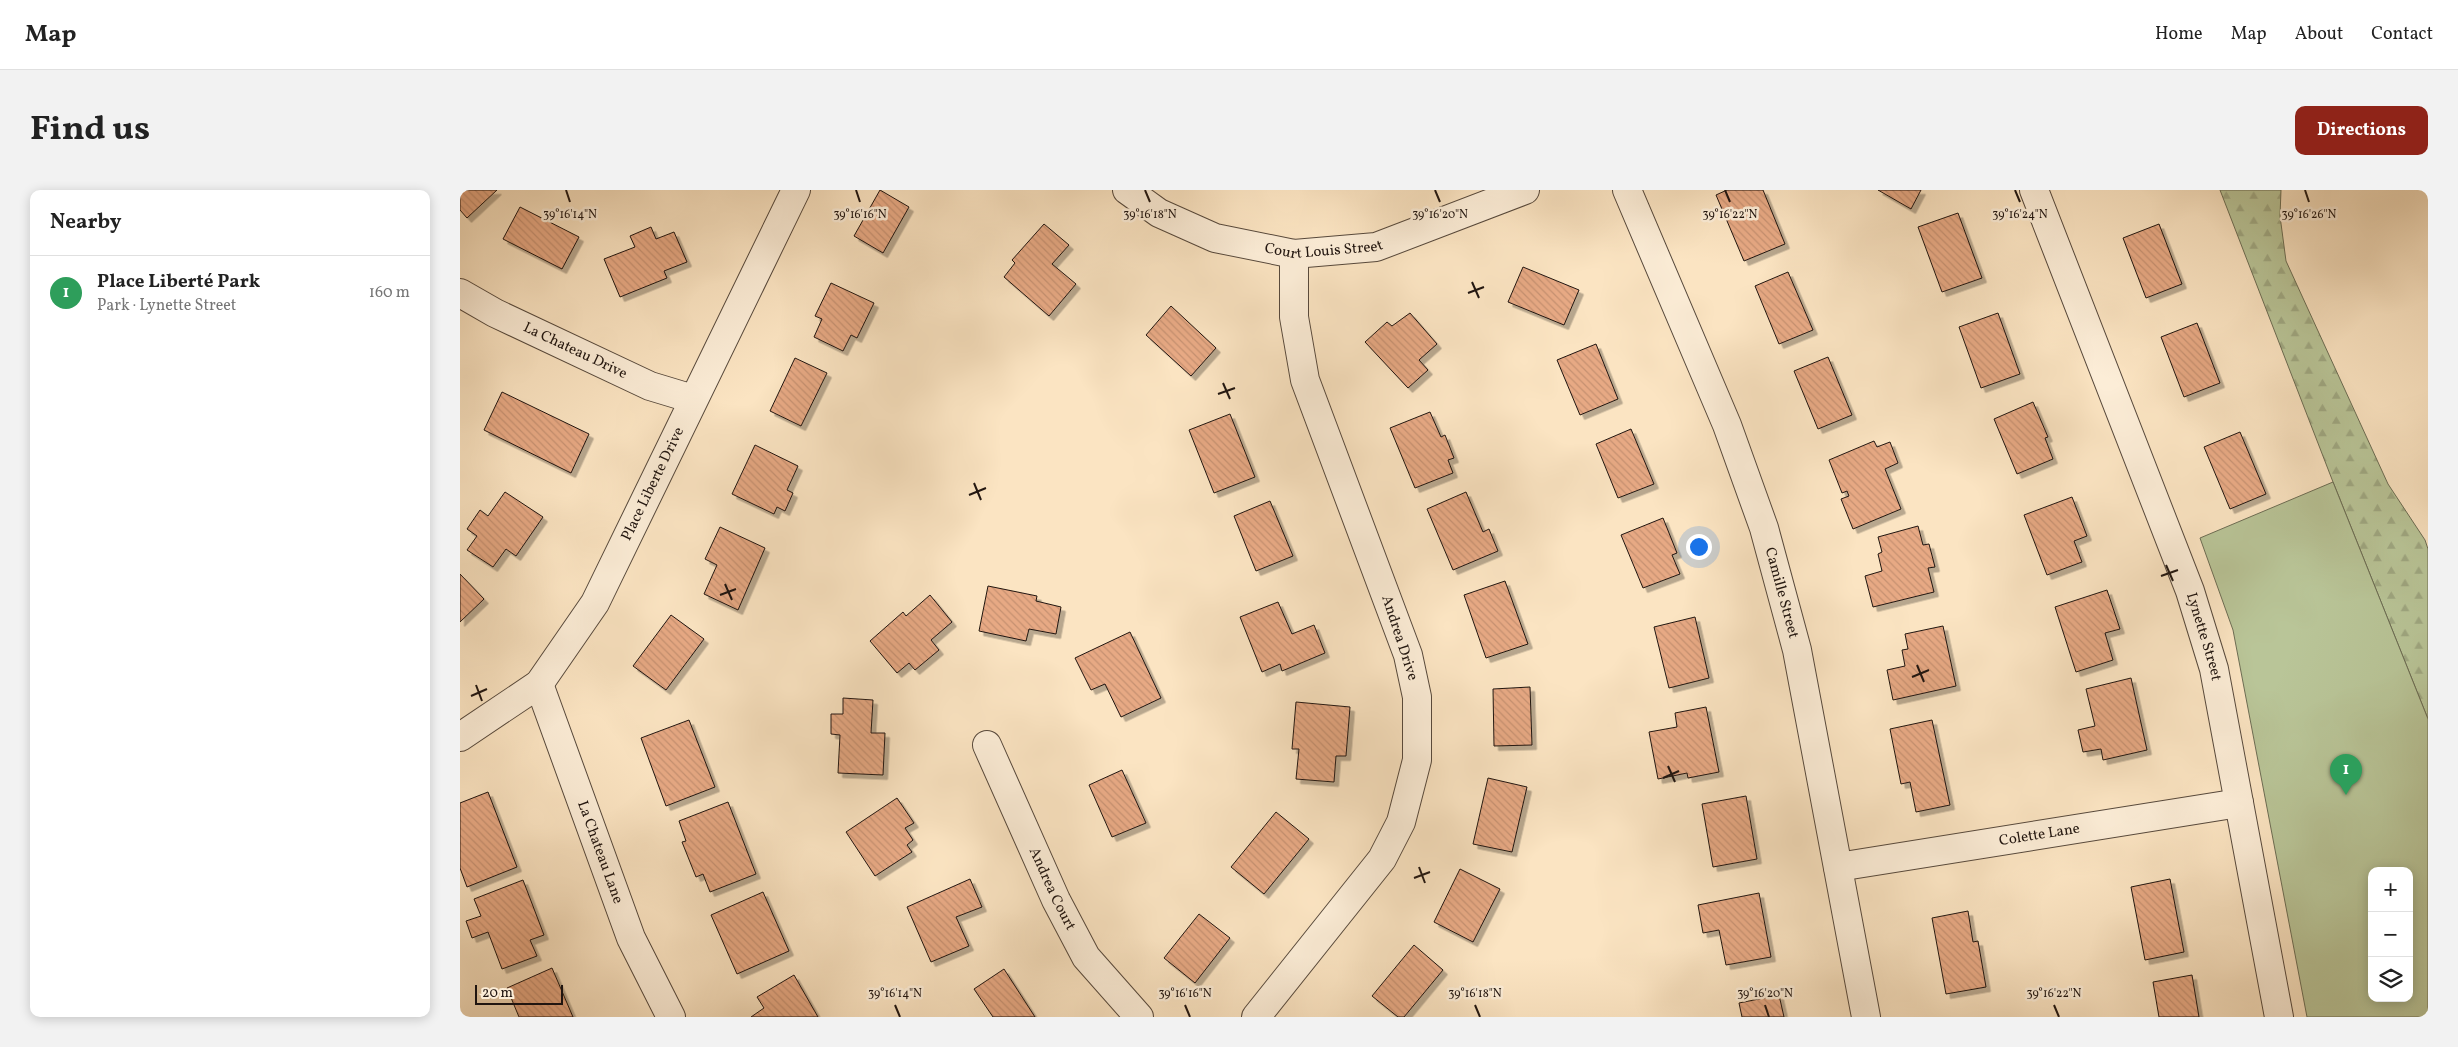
<!DOCTYPE html>
<meta charset="utf-8">
<style>
body{margin:0;font-family:Vollkorn,serif;background:#f2f2f2;color:#222}
.controls{position:absolute;right:15px;bottom:15px;display:grid;overflow:hidden;border-radius:10px;box-shadow:0 2px 12px #0003}
.controls button{width:45px;height:45px;display:grid;place-items:center;padding:0;border:0;border-bottom:1px solid #e0e0e0;background:#fff;color:#222;font:25px sans-serif}
.scale{position:absolute;left:15px;bottom:12px;width:88px;box-sizing:border-box;padding-left:5px;border:2px solid #201510;border-top:0;font-size:14px;line-height:18px;white-space:nowrap;color:#201510;-webkit-text-stroke:4px #fcedd7;paint-order:stroke}
.you{position:absolute;left:1238px;top:356px;width:18px;height:18px;margin:-12px;border:4px solid #fff;border-radius:50%;background:#1a73e8;box-shadow:0 0 0 8px #1a73e833}
.badge{display:grid;place-items:center;width:32px;height:32px;border-radius:50%;background:#8f2418;color:#fff;font-size:16px;font-weight:700}
.pin{position:absolute;translate:-50% -41px;filter:drop-shadow(0 1px 2px #0008)}
.pin::after{content:'';position:absolute;top:26px;width:18px;height:15px;background:inherit;clip-path:polygon(0 0,100% 0,50% 100%)}
.list{margin:0;padding:0;list-style:none}
h2{display:flex;justify-content:space-between;align-items:center;height:65px;margin:0;padding:0 20px;font-size:21px}
h2 small{font-size:16px;font-weight:400;color:#767676}
.list li{display:grid;grid-template-columns:32px 1fr auto;gap:15px;align-items:center;box-sizing:border-box;height:75px;padding:0 20px;border-top:1px solid #e0e0e0}
.list b{display:block;font-size:19px;white-space:nowrap}
.list p{margin:0;font-size:16px;white-space:nowrap;color:#767676}
.list em{font-size:16px;font-style:normal;color:#767676}
.icon{flex:none;width:28px;height:28px;fill:none;stroke:currentColor;stroke-width:2;stroke-linecap:round;stroke-linejoin:round}
.map{position:relative;flex:none;width:1968px;height:827px;overflow:hidden;border-radius:10px}
header{display:flex;align-items:center;gap:30px;box-sizing:border-box;height:70px;padding:0 25px;background:#fff;border-bottom:1px solid #e0e0e0}
header strong{font-size:24px}
nav{display:flex;gap:28px;margin-inline-start:auto;font-size:18px}
.intro{display:flex;align-items:center;justify-content:space-between;box-sizing:border-box;height:120px;padding:0 30px}
h1{margin:0;font-size:35px}
.button{padding:12px 22px;border-radius:10px;background:#8f2418;color:#fff;font-size:18px;font-weight:700}
main{display:flex;gap:30px;padding:0 30px}
aside{flex:1;background:#fff;border-radius:10px;box-shadow:0 2px 12px #0003}
.map>svg:first-child{display:block}
.forest{fill:url(#forest-firs);stroke:#6c6d54}
.green{fill:#b9c598;stroke:#6c6d54;fill-rule:evenodd}
.building{fill:url(#building-back-hatch);stroke:#201510;filter:url(#shadow)}
.lines{fill:none;stroke-linecap:round;stroke-linejoin:round}
.street-casing{stroke:#57493c;stroke-width:30}
.street{stroke:#fcedd7;stroke-width:28}
.ticks{fill:none;stroke:#201510;stroke-width:2}
.labels{text-anchor:middle;dominant-baseline:central;stroke-width:5;stroke-linejoin:round;paint-order:stroke}
.street-label{font-size:15px;fill:#201510;stroke:#fcedd7}
.ticks-label{font-size:12px;text-anchor:middle;fill:#201510;stroke:#fcedd7;stroke-width:5;stroke-linejoin:round;paint-order:stroke}
</style>
<header>
<strong>Map</strong>
<nav><a>Home</a><a>Map</a><a>About</a><a>Contact</a></nav>
</header>
<div class="intro"><h1>Find us</h1><a class="button">Directions</a></div>
<main>
<aside>
<h2>Nearby<small></small></h2>
<ul class="list">
<li><span class="badge" style="background:#2e9e5b">1</span><div><b>Place Liberté Park</b><p>Park · Lynette Street</p></div><em>160 m</em></li>
</ul>
</aside>
<div class="map">
<svg width="1968" height="827" viewBox="0 0 1968 827">
<defs>
<pattern id="forest-firs" width="22" height="20" patternUnits="userSpaceOnUse" patternTransform="scale(1.25)"><rect width="22" height="20" fill="#b9c598"/><path d="M5 1l3.5 6h-7zM16 11l3.5 6h-7z" fill="#9fa882"/></pattern>
<pattern id="building-back-hatch" width="6" height="6" patternUnits="userSpaceOnUse" patternTransform="scale(1.25)"><rect width="6" height="6" fill="#e7a984"/><path d="M-1 5l2 2M0 0l6 6M5-1l2 2" fill="none" stroke="#c69171"/></pattern>
<filter id="shadow"><feDropShadow dx="4.5" dy="4.5" stdDeviation="0" flood-color="#0004"/></filter>
</defs>
<rect width="100%" height="100%" fill="#fbe4c2"/>
<filter id="stains"><feTurbulence type="fractalNoise" baseFrequency=".004" numOctaves="4"/><feColorMatrix values="0 0 0 0 .2 0 0 0 0 .09 0 0 0 0 .02 0 0 0 .5 -.17"/></filter>
<radialGradient id="worn" r=".72"><stop offset=".6" stop-color="#630" stop-opacity="0"/><stop offset="1" stop-color="#630" stop-opacity=".3"/></radialGradient>
<path class="forest" d="M1760 0H1821L1820 26 1826 71 1928 294 1965 350 1968 359V529L1873 292Z"/>
<path class="green" d="M1873 292 1968 529V827H1847L1773 440 1740 348ZM1912 681H1949V808H1912Z"/>
<path class="building" d="M0 0H37L7 28 0 20Z
M420 0 449 17 423 63 394 46Z
M1267 0H1303L1325 54 1284 71 1256 5Z
M1418 0H1461L1451 19Z
M60 17 119 47 102 79 43 49Z
M1498 23 1522 88 1482 102 1458 37Z
M584 34 609 55 592 74 616 94 589 126 544 87 555 73 552 70Z
M1699 34 1722 94 1686 108 1663 48Z
M191 37 196 49 214 42 227 72 204 81 207 88 160 107 144 69 175 57 170 46Z
M1063 77 1119 100 1104 135 1048 112Z
M1328 82 1353 140 1319 154 1295 96Z
M371 93 414 113 397 148 391 145 383 161 354 147 362 129 355 126Z
M711 116 756 158 731 186 686 145Z
M950 123 977 154 959 170 968 180 948 198 905 152 927 132 932 136Z
M1538 123 1560 184 1521 198 1499 137Z
M1737 133 1760 193 1724 207 1701 147Z
M1136 154 1158 209 1120 225 1097 170Z
M1368 167 1392 225 1358 239 1334 181Z
M335 168 367 183 341 236 310 221Z
M42 202 129 244 111 283 24 240Z
M1573 212 1588 247 1585 248 1593 269 1557 284 1534 229Z
M970 222 981 247 985 245 994 268 988 270 993 283 955 298 930 238Z
M770 224 795 287 754 303 729 240Z
M1171 239 1194 294 1158 308 1136 254Z
M1780 242 1806 304 1770 319 1744 257Z
M1414 251 1417 257 1430 252 1438 273 1425 279 1441 319 1393 339 1381 309 1389 306 1387 301 1382 303 1369 270Z
M295 255 338 276 327 300 333 303 325 321 317 317 314 324 272 304Z
M45 302 83 327 56 366 46 359 33 377 7 360 17 346 7 339 20 320 28 326Z
M1006 302 1023 342 1029 339 1038 361 993 380 967 319Z
M1612 307 1627 346 1614 351 1622 372 1587 385 1564 325Z
M810 311 833 366 796 381 774 326Z
M1203 328 1217 363 1212 365 1220 384 1183 398 1161 345Z
M1458 336 1463 355 1469 354 1475 377 1468 378 1474 402 1413 417 1405 386 1422 381 1418 364 1422 362 1418 347Z
M260 337 305 358 278 420 244 404 257 375 245 369Z
M0 384 24 409 0 432Z
M1045 391 1068 454 1026 468 1004 405Z
M528 396 577 406 576 411 601 417 596 444 569 439 566 451 519 441Z
M1647 400 1660 439 1645 443 1653 470 1616 482 1595 417Z
M470 405 492 432 471 450 479 460 455 480 449 473 437 483 410 451 443 422 446 426Z
M818 412 832 444 854 435 865 463 822 481 820 474 802 482 780 427Z
M211 425 244 449 206 500 173 476Z
M1235 427 1249 488 1209 498 1194 437Z
M1483 436 1496 496 1433 510 1427 480 1445 476 1442 460 1448 459 1445 444Z
M670 442 701 508 661 527 645 494 631 500 615 468Z
M1671 488 1687 560 1643 570 1641 559 1623 562 1618 540 1635 536 1626 499Z
M1070 497 1072 555 1034 556 1033 499Z
M383 508 413 510 411 543H425L423 585 378 583 380 545 371 544V524H383Z
M836 512 890 517 886 566H876L874 592 836 589 839 559H832Z
M1246 517 1259 582 1228 588 1227 583 1198 589 1189 542 1217 537 1215 523Z
M229 530 255 597 206 616 181 548Z
M1472 530 1490 615 1456 622 1450 592 1441 594 1430 539Z
M662 580 686 633 652 647 629 595Z
M1028 588 1067 597 1052 662 1013 654Z
M28 602 57 677 7 697 0 678V613Z
M1286 606 1297 669 1253 677 1242 614Z
M437 608 454 633 445 638 453 650 447 655 452 662 415 686 386 642Z
M268 612 296 684 250 702 243 684 236 687 222 652 226 651 219 631Z
M816 622 849 649 804 704 771 677Z
M1000 679 1040 699 1013 752 974 732Z
M510 689 522 717 496 727 509 756 471 772 447 717Z
M1710 689 1724 762 1685 770 1671 697Z
M63 690 84 745 70 750 77 766 42 779 28 742 12 748 6 731 21 726 14 709Z
M303 702 329 761 277 784 251 725Z
M1299 703 1311 767 1266 775 1259 740 1243 743 1238 715Z
M1508 721 1513 752 1518 751 1526 797 1486 804 1472 728Z
M739 724 770 748 735 793 704 768Z
M954 755 983 780 944 827H938L912 806Z
M92 778 113 827H59L47 798Z
M544 779 575 827H533L514 799Z
M334 785 358 827H291L304 818 297 807Z
M1732 785 1739 827H1699L1693 792Z
M1319 805 1324 827H1282L1279 813Z"/>
<g class="lines">
<g class="street-casing">
<g id="street">
<path id="s1" d="M667 0 699 23 755 48 834 64 916 57 1065 0"/>
<path id="s2" d="M1167 0 1267 235 1304 338 1337 460 1406 827"/>
<path id="s3" d="M1574 0 1730 401 1754 479 1819 827"/>
<path id="s4" d="M0 103 35 123 190 196 233 209"/>
<path id="s5" d="M79 494 171 748 211 827"/>
<path id="s6" d="M0 547 79 494 135 413 336 0"/>
<path id="s7" d="M527 555 596 710 626 767 679 827"/>
<path id="s8" d="M1378 677 1779 613"/>
<path d="M796 827 922 669 941 632 957 570V507L948 465 845 190 834 127V64"/>
</g>
</g>
<use href="#street" class="street"/>
</g>
<path class="ticks" d="M106 0 110 12M396 0 400 12M685 0 690 12M975 0 980 12M1265 0 1270 12M1555 0 1560 12M1845 0 1849 12M1012 92 1019 108M1008 103 1024 97M763 193 770 209M758 204 775 198M514 293 521 310M509 305 526 298M1706 375 1713 391M1701 386 1718 380M265 394 272 410M260 405 276 399M1457 475 1464 492M1452 487 1469 480M16 495 22 511M11 506 27 499M1208 576 1215 592M1203 588 1219 581M959 677 965 693M954 688 970 682M435 815 440 827M725 815 730 827M1015 815 1020 827M1305 815 1309 827M1594 815 1599 827"/>
<g class="labels">
<g class="street-label">
<text stroke="none"><textPath href="#s1" startOffset="211">Court Louis Street</textPath></text>
<text stroke="none"><textPath href="#s4" startOffset="129">La Chateau Drive</textPath></text>
<text stroke="none"><textPath href="#s6" startOffset="326">Place Liberte Drive</textPath></text>
<text stroke="none"><textPath href="#s2" startOffset="432">Camille Street</textPath></text>
<text stroke="none"><textPath href="#s3" startOffset="478">Lynette Street</textPath></text>
<text transform="translate(939 448) rotate(72)">Andrea Drive</text>
<text stroke="none"><textPath href="#s8" startOffset="204">Colette Lane</textPath></text>
<text stroke="none"><textPath href="#s5" startOffset="179">La Chateau Lane</textPath></text>
<text stroke="none"><textPath href="#s7" startOffset="158">Andrea Court</textPath></text>
</g>
</g>
<g class="ticks-label">
<text x="110" y="28">39°16'14"N</text>
<text x="690" y="28">39°16'18"N</text>
<text x="980" y="28">39°16'20"N</text>
<text x="400" y="28">39°16'16"N</text>
<text x="1270" y="28">39°16'22"N</text>
<text x="1560" y="28">39°16'24"N</text>
<text x="1849" y="28">39°16'26"N</text>
<text x="435" y="807">39°16'14"N</text>
<text x="725" y="807">39°16'16"N</text>
<text x="1015" y="807">39°16'18"N</text>
<text x="1305" y="807">39°16'20"N</text>
<text x="1594" y="807">39°16'22"N</text>
</g>
<rect width="100%" height="100%" filter="url(#stains)"/>
<rect width="100%" height="100%" fill="url(#worn)"/>
</svg>
<div class="controls">
<button>+</button>
<button>−</button>
<button><svg class="icon" aria-label="layers" viewBox="0 0 24 24"><path d="M12 4l9 5-9 5-9-5zM3 14l9 5 9-5"/></svg></button>
</div>
<div class="scale">20 m</div>
<div class="you"></div>
<div class="pin badge" style="left:1886px;top:605px;background:#2e9e5b">1</div>
</div>
</main>
